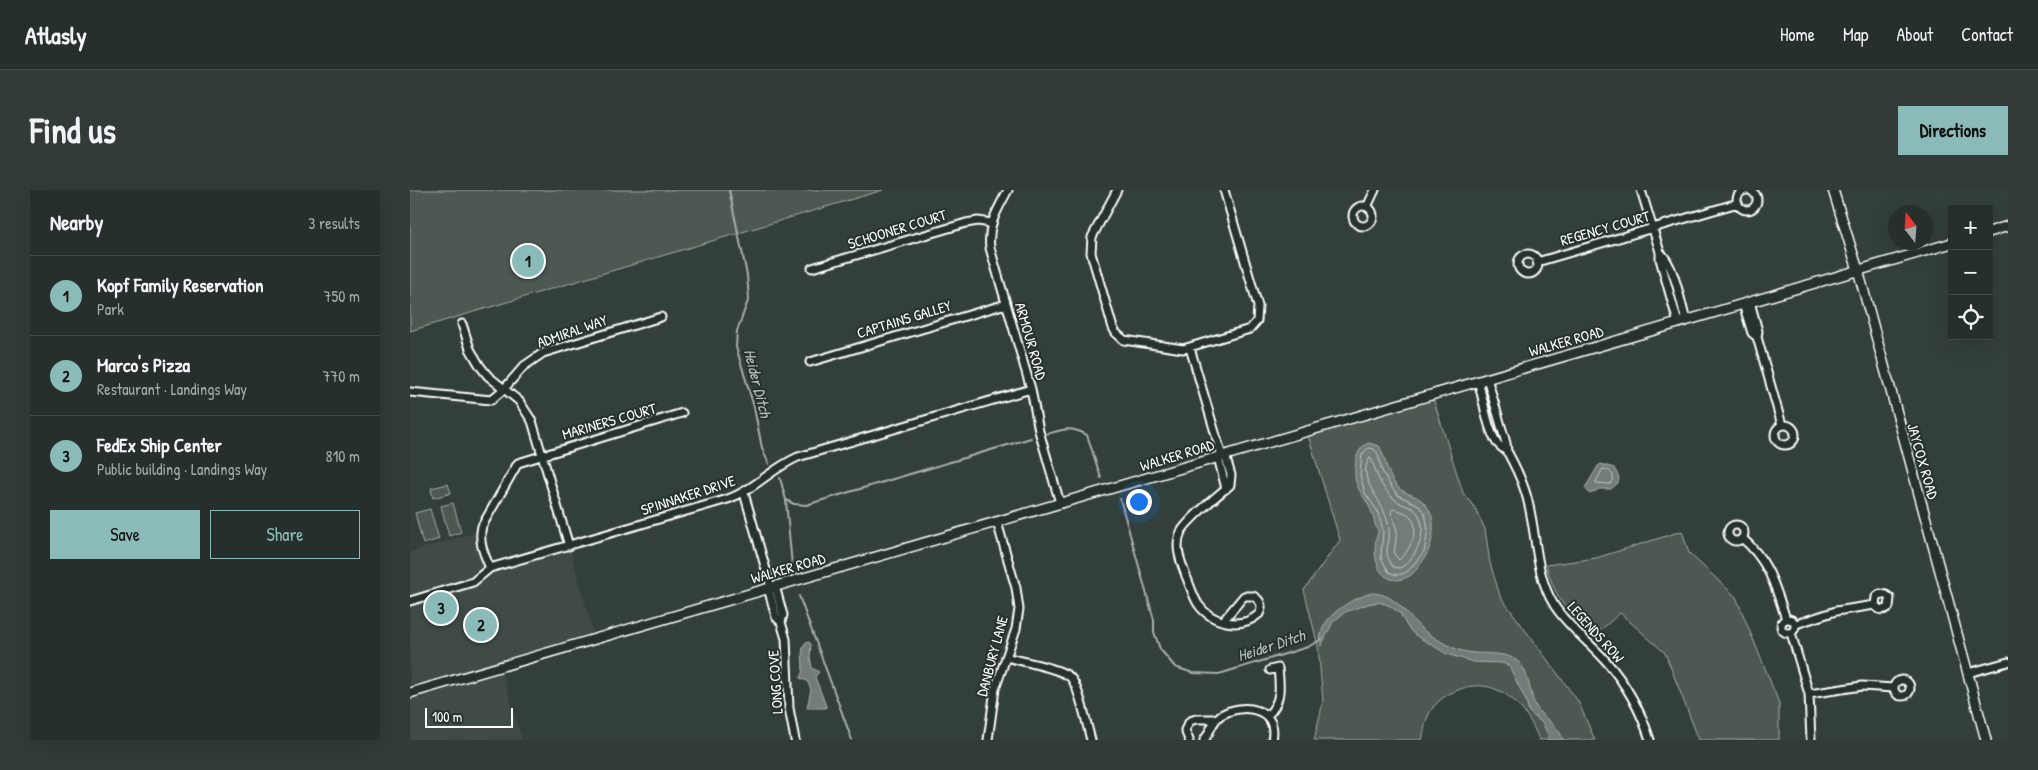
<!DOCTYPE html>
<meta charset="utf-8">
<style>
body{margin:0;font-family:"Patrick Hand",sans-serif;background:#323b38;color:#f1f3f6}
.controls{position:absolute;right:15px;top:15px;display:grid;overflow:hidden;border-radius:0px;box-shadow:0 5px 20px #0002}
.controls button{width:45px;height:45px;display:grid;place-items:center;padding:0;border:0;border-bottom:1px solid #424a48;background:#262f2c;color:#f1f3f6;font:25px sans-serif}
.compass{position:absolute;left:1478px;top:15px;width:45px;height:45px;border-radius:50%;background:#262f2c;box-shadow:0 5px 20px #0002;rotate:343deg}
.scale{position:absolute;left:15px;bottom:12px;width:88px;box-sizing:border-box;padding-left:5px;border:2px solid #fff;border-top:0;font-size:14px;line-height:18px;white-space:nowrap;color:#fff;-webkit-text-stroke:4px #26332d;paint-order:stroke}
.you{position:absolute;left:728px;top:311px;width:18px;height:18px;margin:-12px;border:4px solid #fff;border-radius:50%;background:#1a73e8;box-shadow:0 0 0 8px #1a73e833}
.badge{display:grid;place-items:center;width:32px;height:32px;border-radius:50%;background:#8bbbb9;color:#111;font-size:16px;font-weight:700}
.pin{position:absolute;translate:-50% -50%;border:2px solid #fff;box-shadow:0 1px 5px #0006}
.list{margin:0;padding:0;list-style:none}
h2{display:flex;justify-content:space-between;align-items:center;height:65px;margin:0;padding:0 20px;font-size:21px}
h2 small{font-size:16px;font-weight:400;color:#a4a9a9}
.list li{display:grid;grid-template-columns:32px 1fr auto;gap:15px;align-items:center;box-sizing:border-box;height:80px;padding:0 20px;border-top:1px solid #424a48}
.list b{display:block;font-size:19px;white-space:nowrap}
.list p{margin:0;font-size:16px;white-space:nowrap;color:#a4a9a9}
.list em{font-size:16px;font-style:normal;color:#a4a9a9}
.actions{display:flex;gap:10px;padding:15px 20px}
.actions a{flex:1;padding:11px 0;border:1px solid #8bbbb9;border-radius:0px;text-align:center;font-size:18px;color:#8bbbb9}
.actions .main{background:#8bbbb9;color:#111}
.icon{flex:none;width:28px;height:28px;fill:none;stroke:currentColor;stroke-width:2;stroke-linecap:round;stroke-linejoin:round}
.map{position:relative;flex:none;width:1598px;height:550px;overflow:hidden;border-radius:0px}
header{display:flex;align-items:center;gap:30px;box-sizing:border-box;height:70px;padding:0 25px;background:#262f2c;border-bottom:1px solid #424a48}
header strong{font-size:24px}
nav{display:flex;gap:28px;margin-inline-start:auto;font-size:18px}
.intro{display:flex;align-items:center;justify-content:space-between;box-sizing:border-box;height:120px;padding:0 30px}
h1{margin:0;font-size:35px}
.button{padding:12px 22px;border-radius:0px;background:#8bbbb9;color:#111;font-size:18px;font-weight:700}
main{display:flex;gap:30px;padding:0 30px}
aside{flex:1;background:#262f2c;border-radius:0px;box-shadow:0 5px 20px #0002}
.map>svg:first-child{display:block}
.built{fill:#404c47}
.green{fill:#4d5853;stroke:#a6aca9}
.water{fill:#737b78;stroke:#abb0ae}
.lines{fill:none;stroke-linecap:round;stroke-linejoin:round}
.shore{stroke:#c7cac9;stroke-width:1}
.stream{stroke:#abb0ae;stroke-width:2}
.minor-casing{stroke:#fff;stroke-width:11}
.tertiary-casing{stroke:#fff;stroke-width:12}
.minor{stroke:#26332d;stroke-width:7}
.tertiary{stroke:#26332d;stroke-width:9}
.labels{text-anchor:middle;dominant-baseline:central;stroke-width:4;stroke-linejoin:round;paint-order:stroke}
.street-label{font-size:15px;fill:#fff;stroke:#26332d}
.water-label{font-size:16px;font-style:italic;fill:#b9bdbc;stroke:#26332d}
</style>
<header>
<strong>Atlasly</strong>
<nav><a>Home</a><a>Map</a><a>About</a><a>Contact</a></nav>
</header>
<div class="intro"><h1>Find us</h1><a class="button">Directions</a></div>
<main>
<aside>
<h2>Nearby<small>3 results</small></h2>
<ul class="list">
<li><span class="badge">1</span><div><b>Kopf Family Reservation</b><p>Park</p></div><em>750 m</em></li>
<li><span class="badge">2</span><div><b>Marco's Pizza</b><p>Restaurant · Landings Way</p></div><em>770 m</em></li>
<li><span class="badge">3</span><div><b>FedEx Ship Center</b><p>Public building · Landings Way</p></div><em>810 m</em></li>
</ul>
<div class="actions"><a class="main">Save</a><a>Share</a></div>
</aside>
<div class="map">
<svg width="1598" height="550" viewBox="0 0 1598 550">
<rect width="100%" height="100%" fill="#333f3a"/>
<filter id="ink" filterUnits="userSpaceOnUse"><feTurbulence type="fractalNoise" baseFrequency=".02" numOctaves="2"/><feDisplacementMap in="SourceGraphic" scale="10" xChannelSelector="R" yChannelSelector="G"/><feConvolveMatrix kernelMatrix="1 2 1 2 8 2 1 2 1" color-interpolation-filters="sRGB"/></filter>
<g filter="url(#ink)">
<path class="built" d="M64 343 75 378 73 381 78 385 160 359 184 445 59 481 20 491 0 494V362Z
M92 482 112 550H0V510Z"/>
<path class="green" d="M0 0H473L0 141Z
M1023 208 1053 303 1065 318 1075 339 1080 373 1090 406 1168 511 1185 550H1129C1117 516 1086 484 1048 500 1035 505 1025 512 1019 524 1015 531 1014 542 1012 550H904L913 512 908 456 894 400 930 350 898 245Z
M38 294 41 303 23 308 21 298Z
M43 313 51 342 39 346 31 316Z
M20 319 29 349 13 354 5 323Z
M1272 341 1279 363 1326 407 1369 513V550H1289L1255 463 1210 423 1183 447C1160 427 1144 406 1136 375L1186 368Z"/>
<path class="water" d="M958 253 969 256C976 268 976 282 985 294 992 304 1002 303 1011 310 1034 329 1021 367 1002 384 995 390 985 392 977 387 965 380 964 361 966 349 967 346 968 344 968 341 968 339 966 337 965 334 964 331 964 327 962 323 954 301 941 300 946 271 948 261 950 258 958 253Z
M1191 274 1204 278 1209 287 1208 293 1201 299H1189L1180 304 1175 298 1188 276Z
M962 403C990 404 998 431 1019 444 1029 451 1045 460 1057 462 1072 465 1093 461 1106 470 1119 478 1119 502 1125 515 1133 531 1148 532 1153 550H1138L1137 542 1132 533 1119 522 1116 511 1099 476 1092 473 1063 472 1037 464 1005 445 998 438 990 423 978 415 969 412 958 414 935 422 923 432 911 456C905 429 940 409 962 403Z
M399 452 401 454 400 467 402 478 409 482 405 487 416 516V518H397L401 499 397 491 390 488C397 477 388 465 395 453Z"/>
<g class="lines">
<path class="shore" d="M959 258 964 259 968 264 972 281 982 298 989 306 1007 314 1015 323 1018 340 1014 362 998 381 992 384 986 385 979 382 971 368 973 340 967 320 955 303 950 285 952 265Z
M960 268 962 270C967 287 974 305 992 314 998 317 1004 317 1008 324 1019 341 1006 369 990 378L983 377C971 360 981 356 979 340 979 334 975 323 972 318 966 303 947 285 960 268Z
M1193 279C1200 280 1204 283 1203 291L1200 294 1186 293Z
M983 319C988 320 998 323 1001 327 1011 341 999 361 989 370L984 364 987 341 981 322Z"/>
<path class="stream" d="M319 0 337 85 339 108 327 141 326 157 344 217 352 258 359 274
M637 244C654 239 661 236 677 245L691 288
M370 288 376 310 384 314 396 315 621 248
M710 309 744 430V442L750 459 765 477 783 483 809 484 898 457 912 449
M376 311 382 376
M389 406 442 550"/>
<g class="minor-casing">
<path id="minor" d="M598 0C588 19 577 35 580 58L621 199 629 241 650 313
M707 0 682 47 681 63 703 138 706 143 714 150 773 159 840 139 847 131 848 116 814 0
M1231 0 1250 62V69L1268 133
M1327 10a10 10 0 1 1 20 0a10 10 0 1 1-20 0Z
M943 26a10 10 0 1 1 20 0a10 10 0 1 1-20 0Z
M957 17 965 0
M1250 62C1265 76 1270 111 1276 130
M1108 74a10 10 0 1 1 20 0a10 10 0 1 1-20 0Z
M1127 72 1328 13
M402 78 556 33 568 31 581 33
M1340 112 1348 141 1347 147 1372 235
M1333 114 1342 143 1347 147
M52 134 60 159 70 176 78 186 109 211 122 231 159 356
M780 158 812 266
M400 172 596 114
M1077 188 1096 253 1097 262
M1068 191C1074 210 1076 236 1087 253 1090 257 1095 259 1098 263 1104 274 1110 286 1114 298 1128 336 1122 379 1144 415 1158 437 1179 452 1196 471 1216 494 1231 521 1240 550
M0 202 81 210 94 199 114 176 133 163 251 127
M1365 245a10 10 0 1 1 20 0a10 10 0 1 1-20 0Z
M808 267 816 299
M334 303 361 397
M1318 343a8 8 0 1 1 16 0a8 8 0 1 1-16 0Z
M1332 348C1359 371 1365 396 1376 429
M80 378 318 309C344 300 362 278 388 267L621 199
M365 396 373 425 371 432 376 449 379 518 385 550
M358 398 366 427 371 432
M0 411 63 392 80 378C74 364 68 352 72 336L108 273 272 223
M1371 436a7 7 0 1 1 14 0a7 7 0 1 1-14 0Z
M813 431 834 406H843C851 410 853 417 849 424 831 440 801 433 788 414 783 406 780 395 776 386 771 372 764 357 771 342 777 330 808 305 820 295L821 285 815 265
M1386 434 1426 421 1465 415C1469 421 1474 421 1479 417L1480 408 1476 405 1470 404 1466 407 1465 415
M1381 443 1399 504 1401 550
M596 467C610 471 650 478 660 487 669 495 677 536 681 550
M1558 483 1598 472
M1484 498a8 8 0 1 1 16 0a8 8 0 1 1-16 0Z
M1399 504 1452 496 1484 498
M857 526C872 512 870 497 868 478L860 480
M578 550 585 499 606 439 609 419 606 398 587 332
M779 550 775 540 780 531 786 529H806
M794 550C801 542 801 532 811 525 833 512 869 518 862 550"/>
</g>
<g class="tertiary-casing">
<path id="tertiary" d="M1423 0 1448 80 1576 550
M1579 42 1598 36
M0 503 1542 53"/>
</g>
<use href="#minor" class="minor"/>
<use href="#tertiary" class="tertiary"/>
</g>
</g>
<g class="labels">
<g class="street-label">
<text transform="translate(1195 38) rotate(-16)">REGENCY COURT</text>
<text transform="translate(487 39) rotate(-17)">SCHOONER COURT</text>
<text transform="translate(494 129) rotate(-17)">CAPTAINS GALLEY</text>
<text transform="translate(162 141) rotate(-19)">ADMIRAL WAY</text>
<text transform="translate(621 151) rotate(74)">ARMOUR ROAD</text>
<text transform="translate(1156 151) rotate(-16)">WALKER ROAD</text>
<text transform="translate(199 231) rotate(-16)">MARINERS COURT</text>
<text transform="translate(767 265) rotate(-17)">WALKER ROAD</text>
<text transform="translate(1513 271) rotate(74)">JAYCOX ROAD</text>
<text transform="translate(278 305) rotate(-18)">SPINNAKER DRIVE</text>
<text transform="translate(378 378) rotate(-16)">WALKER ROAD</text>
<text transform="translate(1186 442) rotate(48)">LEGENDS ROW</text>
<text transform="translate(582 466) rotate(-75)">DANBURY LANE</text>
<text transform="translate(365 492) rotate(-94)">LONG COVE</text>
</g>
<g class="water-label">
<text transform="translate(348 193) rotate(76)">Heider Ditch</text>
<text transform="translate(861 455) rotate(-18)">Heider Ditch</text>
</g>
</g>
</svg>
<div class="controls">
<button>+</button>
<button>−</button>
<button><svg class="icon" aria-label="locate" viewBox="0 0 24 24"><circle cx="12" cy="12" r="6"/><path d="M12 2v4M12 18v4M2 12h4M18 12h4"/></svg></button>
</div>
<svg class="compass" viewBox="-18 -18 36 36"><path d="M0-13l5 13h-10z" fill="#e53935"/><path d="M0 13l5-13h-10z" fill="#a4a9a9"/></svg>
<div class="scale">100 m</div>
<div class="you"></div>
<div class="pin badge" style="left:118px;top:71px">1</div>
<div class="pin badge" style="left:71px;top:435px">2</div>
<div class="pin badge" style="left:31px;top:418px">3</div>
</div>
</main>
